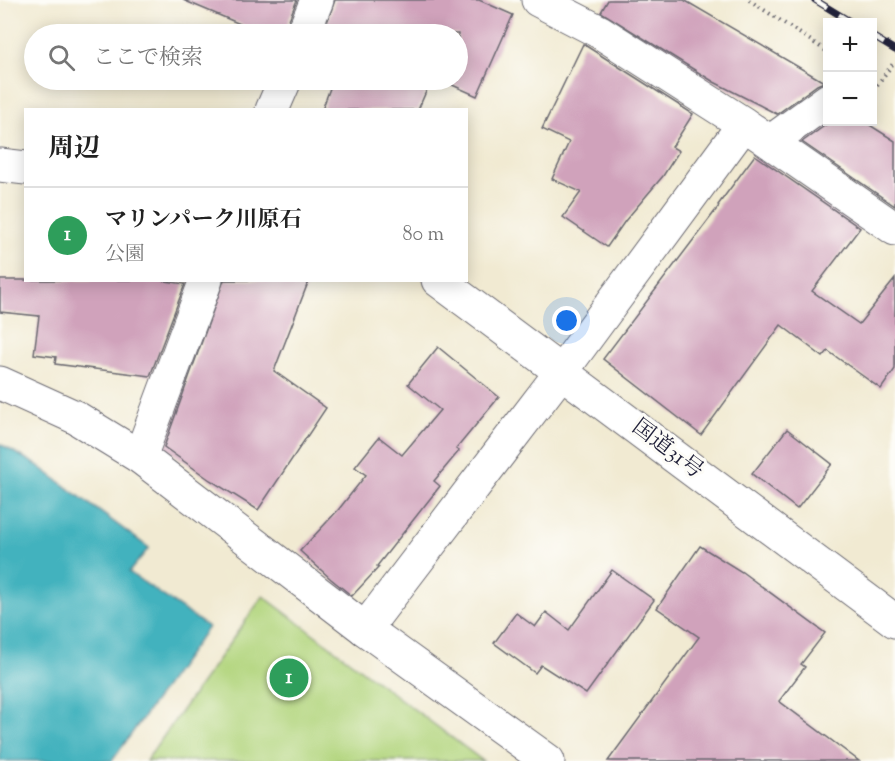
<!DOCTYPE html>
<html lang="ja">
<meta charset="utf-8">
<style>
body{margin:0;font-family:"Sorts Mill Goudy","Noto Serif JP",serif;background:#f6f6f6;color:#222}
.controls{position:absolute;right:18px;top:18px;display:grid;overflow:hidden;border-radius:0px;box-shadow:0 3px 15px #0003}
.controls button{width:54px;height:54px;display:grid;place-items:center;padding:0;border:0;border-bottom:2px solid #e0e0e0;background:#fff;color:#222;font:30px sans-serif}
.you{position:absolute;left:567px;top:321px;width:21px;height:21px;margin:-15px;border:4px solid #fff;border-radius:50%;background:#1a73e8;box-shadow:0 0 0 9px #1a73e833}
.badge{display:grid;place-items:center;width:39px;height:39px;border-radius:50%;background:#111827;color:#fff;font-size:20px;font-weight:700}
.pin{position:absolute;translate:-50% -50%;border:3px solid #fff;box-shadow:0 2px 6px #0006}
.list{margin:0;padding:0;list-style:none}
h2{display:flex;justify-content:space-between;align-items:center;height:78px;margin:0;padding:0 24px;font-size:26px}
h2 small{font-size:20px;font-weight:400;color:#767676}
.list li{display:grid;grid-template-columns:39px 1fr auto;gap:18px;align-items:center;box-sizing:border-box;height:96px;padding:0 24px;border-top:2px solid #e0e0e0}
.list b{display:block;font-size:22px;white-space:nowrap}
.list p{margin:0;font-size:20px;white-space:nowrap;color:#767676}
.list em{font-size:20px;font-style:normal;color:#767676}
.icon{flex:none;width:33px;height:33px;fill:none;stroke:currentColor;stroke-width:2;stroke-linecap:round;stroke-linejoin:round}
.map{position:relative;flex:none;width:895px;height:761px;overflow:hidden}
.search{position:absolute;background:#fff;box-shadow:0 3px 15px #0003;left:24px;top:24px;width:444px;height:66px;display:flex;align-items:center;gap:15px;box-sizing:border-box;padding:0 21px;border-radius:33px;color:#767676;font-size:22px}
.panel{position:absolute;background:#fff;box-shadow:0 3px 15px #0003;left:24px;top:108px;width:444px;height:174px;border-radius:0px}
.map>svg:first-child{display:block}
.green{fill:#b2d57e;stroke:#6a7c5c;stroke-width:1.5}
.water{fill:#43b2be;stroke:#326a7c;stroke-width:1.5}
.building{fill:#d0a2bb}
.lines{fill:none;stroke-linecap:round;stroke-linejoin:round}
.street-casing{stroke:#6a6870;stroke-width:35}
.secondary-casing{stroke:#6a6870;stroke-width:35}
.highway-casing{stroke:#6a6870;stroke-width:35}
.path{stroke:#6a6870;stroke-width:4;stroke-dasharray:1.5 4.5;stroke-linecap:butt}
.street{stroke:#fff;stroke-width:33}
.secondary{stroke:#fff;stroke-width:33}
.highway{stroke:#fff;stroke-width:33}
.rail-casing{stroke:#22223b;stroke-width:7}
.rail{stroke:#fdfcf7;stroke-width:4.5;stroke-dasharray:14;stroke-linecap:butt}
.labels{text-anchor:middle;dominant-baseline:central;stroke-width:6;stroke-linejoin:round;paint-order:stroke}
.street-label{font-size:22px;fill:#22223b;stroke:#fdfcf7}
</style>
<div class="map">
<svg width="895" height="761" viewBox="0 0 895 761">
<rect width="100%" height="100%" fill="#fdfcf7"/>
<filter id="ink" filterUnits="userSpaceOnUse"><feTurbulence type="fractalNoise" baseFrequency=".0167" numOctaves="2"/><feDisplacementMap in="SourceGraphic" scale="12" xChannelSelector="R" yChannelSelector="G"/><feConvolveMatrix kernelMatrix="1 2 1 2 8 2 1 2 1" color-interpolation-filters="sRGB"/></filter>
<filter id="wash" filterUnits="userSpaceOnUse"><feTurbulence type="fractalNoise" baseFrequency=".008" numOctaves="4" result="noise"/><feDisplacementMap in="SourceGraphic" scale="24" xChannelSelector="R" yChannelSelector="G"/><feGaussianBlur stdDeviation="1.35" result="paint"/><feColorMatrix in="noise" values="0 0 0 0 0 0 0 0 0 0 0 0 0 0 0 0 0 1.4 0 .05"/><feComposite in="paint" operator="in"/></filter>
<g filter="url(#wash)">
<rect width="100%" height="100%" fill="#f1ead2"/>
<path class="green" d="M263 596 483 761H146Z"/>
<path class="water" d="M0 444 37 465 149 548 129 572 208 627 112 761H0Z"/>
<g id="blocks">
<path class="building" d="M183 0H297L286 27 285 34H264Z
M335 0H479L513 15 477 96 441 80H458V34H323Z
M608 0H684L824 82 817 85 777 114 714 82 601 12Z
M583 44 693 114 672 147 679 151 663 176 625 221 607 247 563 217 581 192 552 179 569 142 542 129Z
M333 80H431L418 110H322Z
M830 122H865L895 141V206L802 142Z
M755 155 860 228 812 291 859 324 895 279V369L881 389 828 351 823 357 781 325 701 435 603 359 719 206 718 205Z
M0 280H159L185 284 150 376 55 364 56 357 34 354 39 316 0 312Z
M224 280H309L274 371 326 408 258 510 210 480 164 447Z
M438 347 499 397 456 449 459 451 434 481 440 486 377 566 379 567 352 596 331 579 300 551 339 509 366 475 355 467 379 437 402 455 440 410 408 384Z
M787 429 832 464 797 509 752 474Z
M700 546 742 572 825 633 801 664 805 667 779 701 859 761H608L699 637 657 608Z
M612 570 654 600 586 694 541 665 535 673 494 643 516 613 535 627 546 612 569 630Z"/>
</g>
</g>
<g filter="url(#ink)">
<use href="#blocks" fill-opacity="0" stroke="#6a6870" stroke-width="1.5"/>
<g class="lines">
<g class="street-casing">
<path id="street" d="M538 0 600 32 744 124 895 229
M303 34 317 0
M272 110 285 80
M770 142 828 100
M140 457 206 280
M365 629 562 371 744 124"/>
</g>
<g class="secondary-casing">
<path id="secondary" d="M0 383 75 417 140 457 365 629 548 761"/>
</g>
<g class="highway-casing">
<path id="highway" d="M0 165 26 168
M438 280 895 621"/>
</g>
<path class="path" d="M749 0 828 52
M872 82 877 85 895 61"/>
<use href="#street" class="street"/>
<use href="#secondary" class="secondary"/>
<use href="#highway" class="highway"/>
<g class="rail-casing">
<path id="rail" d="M815 0 851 22
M872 36 895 50"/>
</g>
<use href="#rail" class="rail"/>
</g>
</g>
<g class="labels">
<g class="street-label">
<text transform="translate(667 450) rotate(37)">国道31号</text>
</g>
</g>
</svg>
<div class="controls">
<button>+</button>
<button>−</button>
</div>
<div class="you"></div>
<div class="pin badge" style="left:289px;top:678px;background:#2e9e5b">1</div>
<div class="search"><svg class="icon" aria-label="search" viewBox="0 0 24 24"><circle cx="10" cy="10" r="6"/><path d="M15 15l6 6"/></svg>ここで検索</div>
<section class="panel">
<h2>周辺<small></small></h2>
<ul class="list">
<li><span class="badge" style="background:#2e9e5b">1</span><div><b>マリンパーク川原石</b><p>公園</p></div><em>80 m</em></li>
</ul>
</section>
</div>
